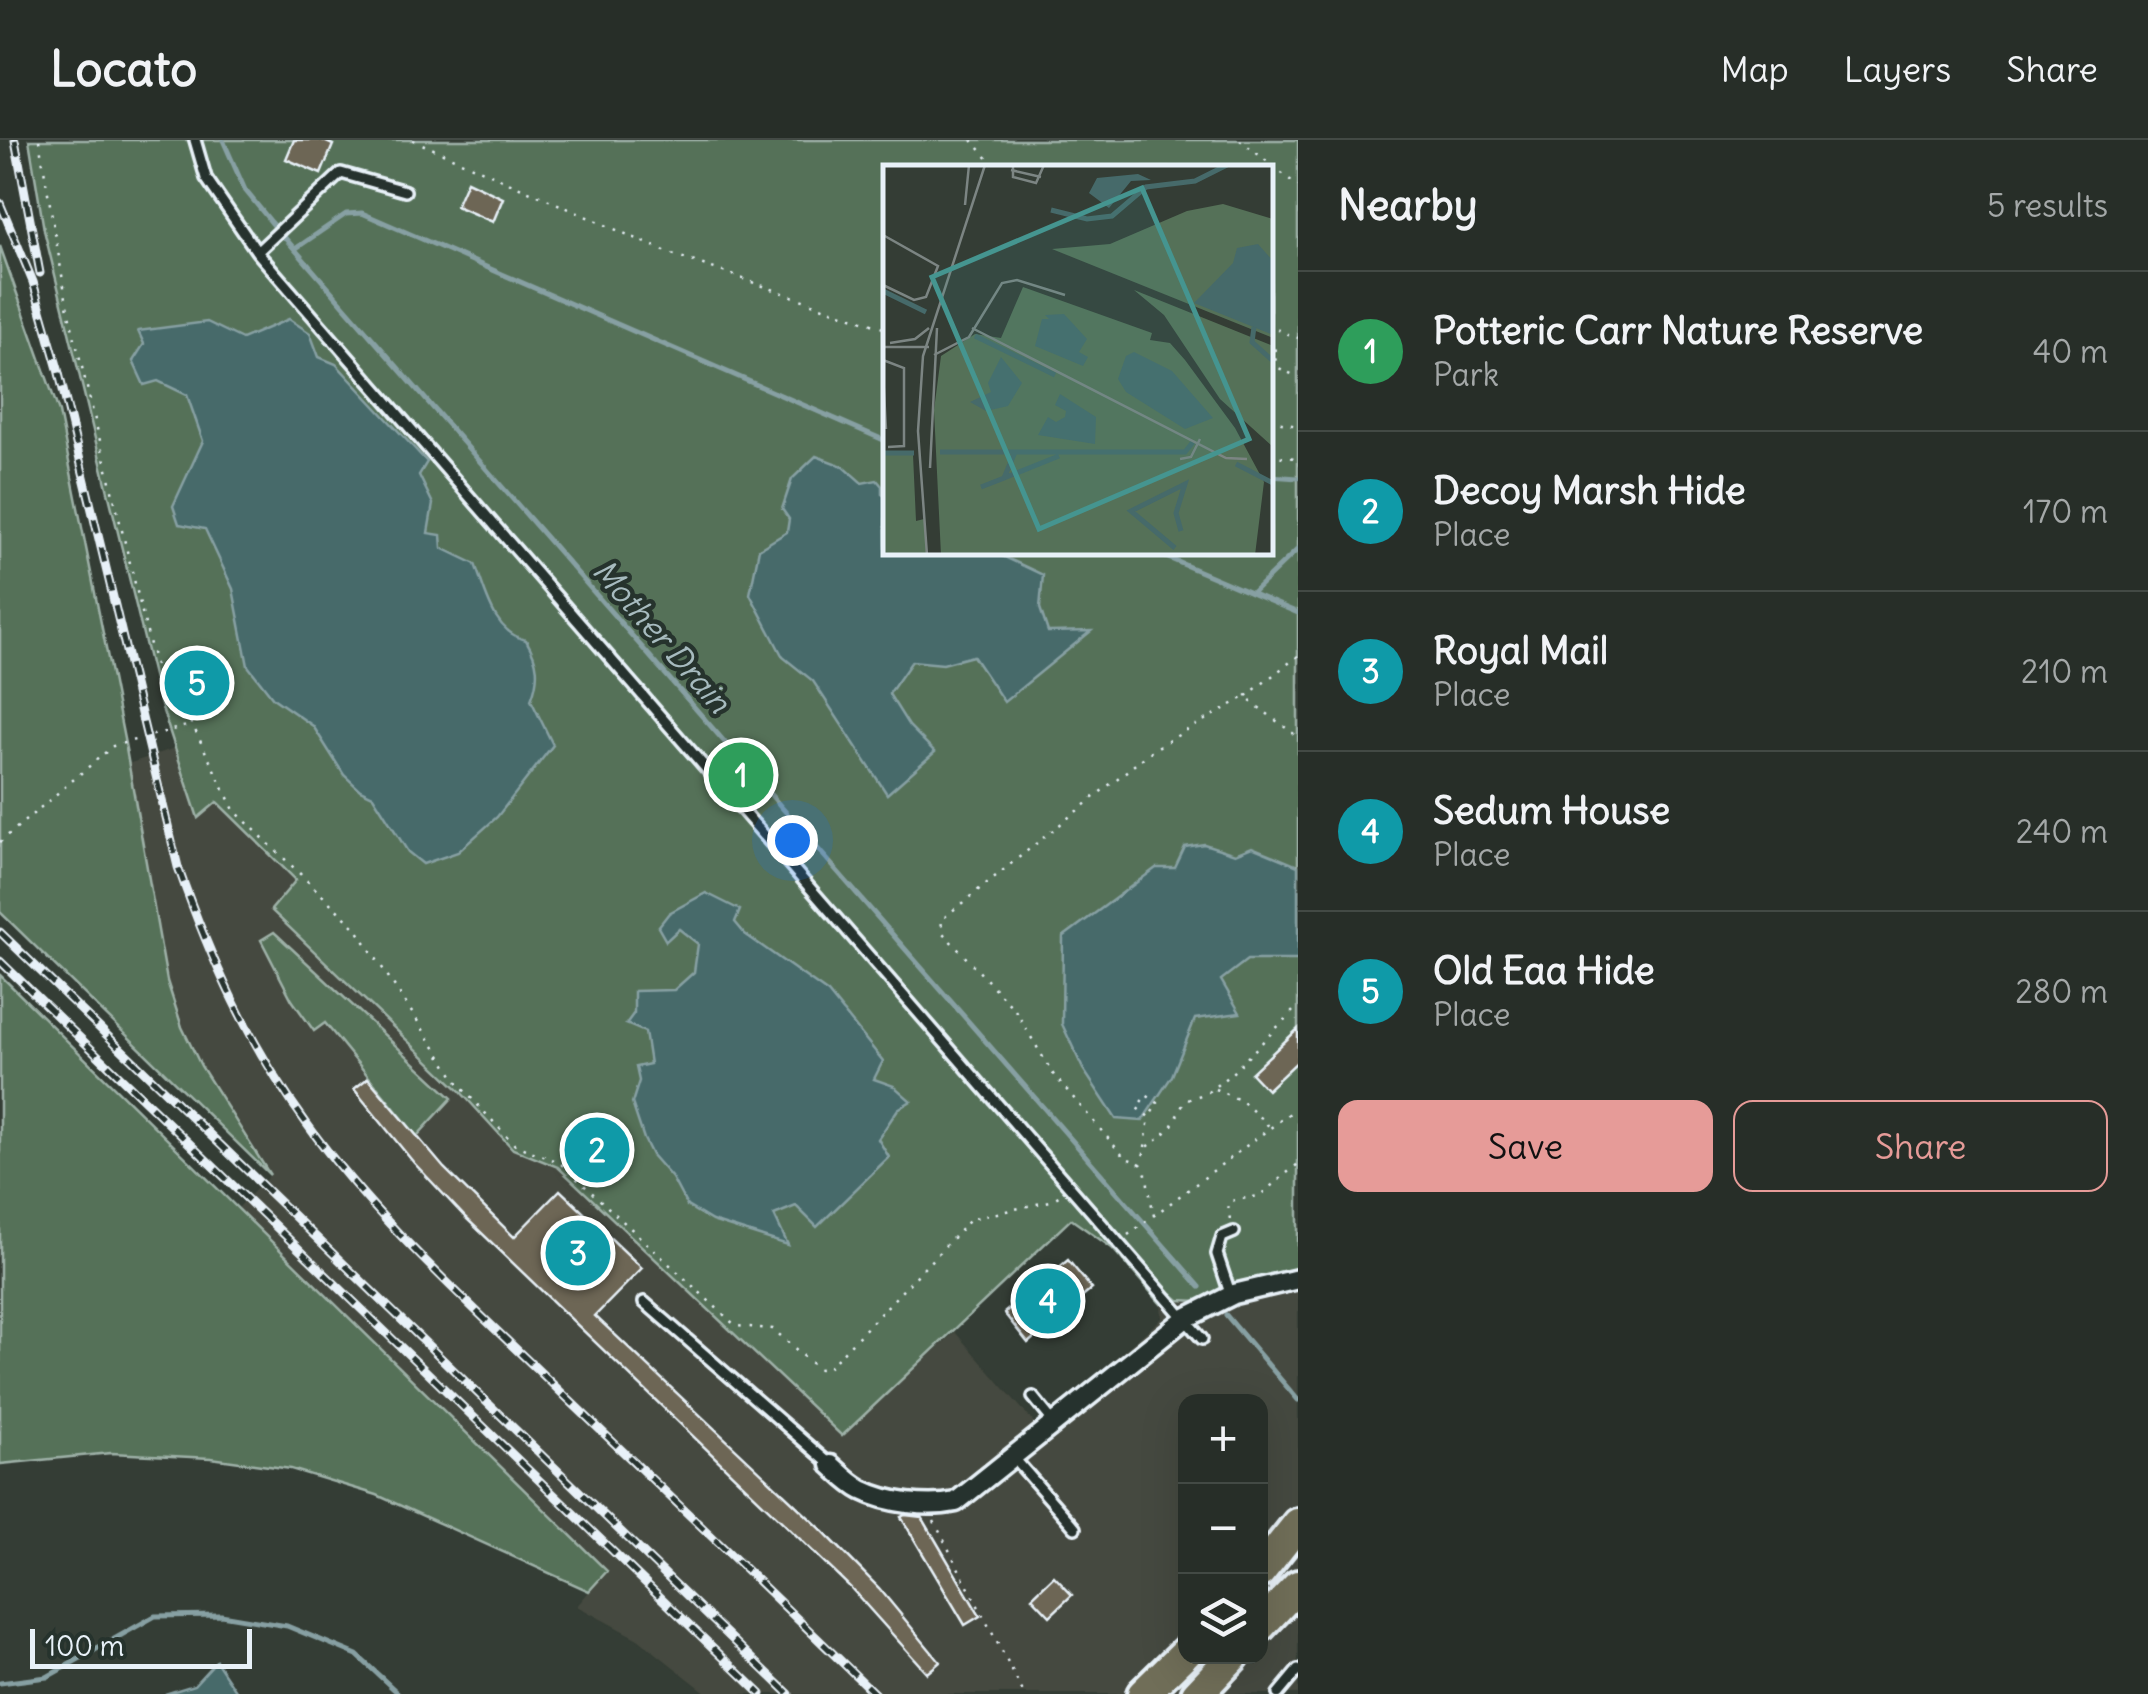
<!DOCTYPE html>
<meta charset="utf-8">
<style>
body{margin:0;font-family:Delius,sans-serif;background:#2f3630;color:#f1f3f6}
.controls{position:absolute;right:30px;bottom:30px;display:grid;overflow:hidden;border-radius:20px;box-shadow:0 10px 40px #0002}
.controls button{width:90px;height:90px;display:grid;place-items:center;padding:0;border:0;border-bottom:2px solid #434a45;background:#272e28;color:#f1f3f6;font:50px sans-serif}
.scale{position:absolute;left:30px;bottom:25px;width:222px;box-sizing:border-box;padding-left:10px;border:5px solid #e8f1f8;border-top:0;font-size:28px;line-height:35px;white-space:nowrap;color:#e8f1f8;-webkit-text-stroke:8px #26332d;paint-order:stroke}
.you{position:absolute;left:792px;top:700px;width:35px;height:35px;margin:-25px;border:8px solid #fff;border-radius:50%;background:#1a73e8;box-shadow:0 0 0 15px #1a73e833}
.badge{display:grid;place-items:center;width:65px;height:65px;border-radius:50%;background:#e69b98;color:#fff;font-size:32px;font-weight:700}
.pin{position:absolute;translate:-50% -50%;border:5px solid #fff;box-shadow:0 2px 10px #0006}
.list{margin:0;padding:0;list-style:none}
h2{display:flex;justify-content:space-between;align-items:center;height:130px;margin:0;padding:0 40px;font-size:42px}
h2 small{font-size:32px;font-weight:400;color:#a4a8a8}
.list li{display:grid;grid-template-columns:65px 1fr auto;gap:30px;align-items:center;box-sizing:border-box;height:160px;padding:0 40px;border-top:2px solid #434a45}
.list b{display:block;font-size:38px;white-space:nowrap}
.list p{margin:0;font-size:32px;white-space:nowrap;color:#a4a8a8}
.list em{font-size:32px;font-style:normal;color:#a4a8a8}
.actions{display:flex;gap:20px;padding:30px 40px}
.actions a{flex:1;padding:22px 0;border:2px solid #e69b98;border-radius:20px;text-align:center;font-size:35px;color:#e69b98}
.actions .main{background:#e69b98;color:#111}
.icon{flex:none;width:55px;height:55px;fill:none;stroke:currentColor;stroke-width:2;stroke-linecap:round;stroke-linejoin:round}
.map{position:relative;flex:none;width:1298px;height:1554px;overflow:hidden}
header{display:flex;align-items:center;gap:60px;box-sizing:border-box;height:140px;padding:0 50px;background:#272e28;border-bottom:2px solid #434a45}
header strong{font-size:48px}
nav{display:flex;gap:55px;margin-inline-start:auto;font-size:35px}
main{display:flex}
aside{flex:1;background:#272e28}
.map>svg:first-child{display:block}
.built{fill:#45493f;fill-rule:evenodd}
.green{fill:#557158;stroke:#9eb1a8;stroke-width:2.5;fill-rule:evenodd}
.water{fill:#466a6a;stroke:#87a0a3;stroke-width:2.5}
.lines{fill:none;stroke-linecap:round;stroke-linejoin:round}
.stream{stroke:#87a0a3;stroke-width:5}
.building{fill:#6d6655;stroke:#e8f1f8;stroke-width:2.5}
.service-casing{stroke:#e8f1f8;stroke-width:16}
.minor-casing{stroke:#e8f1f8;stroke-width:25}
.trunk-casing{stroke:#e8f1f8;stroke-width:38}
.path{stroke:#e8f1f8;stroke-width:2.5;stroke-dasharray:2.5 8;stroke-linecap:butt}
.service{stroke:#26332d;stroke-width:9}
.minor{stroke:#26332d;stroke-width:18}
.trunk{stroke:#706e59;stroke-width:30}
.rail-casing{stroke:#e8f1f8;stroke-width:9}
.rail{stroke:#26332d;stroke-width:5;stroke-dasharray:15;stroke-linecap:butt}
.labels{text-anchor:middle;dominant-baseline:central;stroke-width:9;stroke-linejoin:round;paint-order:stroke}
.water-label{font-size:32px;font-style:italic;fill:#a7bbbf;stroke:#26332d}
.inset-river{fill:none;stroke:#466a6a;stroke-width:5}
.inset-road{fill:none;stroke:#7c8583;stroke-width:2.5}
.view{fill:#459590;fill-opacity:0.15;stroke:#459590;stroke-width:5}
.inset-edge{fill:none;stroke:#e8f1f8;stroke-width:5}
</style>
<header>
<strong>Locato</strong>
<nav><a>Map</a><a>Layers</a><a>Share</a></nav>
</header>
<main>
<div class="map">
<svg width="1298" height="1554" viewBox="0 0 1298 1554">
<rect width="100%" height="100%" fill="#343d35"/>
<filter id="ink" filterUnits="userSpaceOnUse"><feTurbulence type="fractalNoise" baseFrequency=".01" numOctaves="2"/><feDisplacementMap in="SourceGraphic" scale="20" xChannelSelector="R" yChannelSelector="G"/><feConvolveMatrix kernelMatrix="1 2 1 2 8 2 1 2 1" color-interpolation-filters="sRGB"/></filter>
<g filter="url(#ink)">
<path class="built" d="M175 608 198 677 216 662 296 740 271 770 459 950 513 1009 558 1027 841 1295 955 1192 1037 1286 1162 1178 1161 1164 1173 1154 1179 1160 1199 1161 1241 1142 1298 1130V1554H708L638 1499 577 1466 606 1431 237 1069 270 1035 201 926 182 887 167 841 128 624ZM1186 1262H1260V1516H1186Z"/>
<path class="green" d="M29 0H1298V1130L1241 1142 1199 1161 1179 1160 1172 1154 1161 1164 1112 1108 1071 1079 842 1296 558 1027 513 1009 459 950 271 770 296 740 217 662 198 678 158 556 44 90ZM886 28H1270V412H886Z
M0 106 59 272 126 609 167 841 182 887 201 926 270 1035 0 772Z
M274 792 452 958 417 996 325 883 314 891 292 860 261 800Z
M0 835 607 1431 589 1451 377 1355 291 1329 211 1318 111 1313 0 1324Z"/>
<path class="water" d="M289 179 310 193 319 217 336 224 427 322 419 335 433 364 428 393 441 395 442 408 475 424C486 452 493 492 526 500 539 522 540 537 531 560L553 605 497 677 458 712 423 724 408 712 373 656 360 650 344 635 313 586 273 558 248 526 233 449 205 389 179 384 173 366 203 301 187 255 158 241 144 245 133 221 144 204 138 191 207 182 242 199Z
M816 316 843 326 862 343 877 340 882 346V354L885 356 886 412 996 413 1043 435 1040 468 1048 492 1091 491 1004 562 973 516 943 524 912 521 889 554 909 586 935 612 887 654 813 541 783 517 750 454 759 409 787 392 789 379 782 369 792 339Z
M1204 704 1235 714 1252 707 1298 726V820H1247L1221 840 1240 873 1195 879 1172 936 1142 981 1116 979 1083 929 1062 884 1063 797 1156 728H1175L1185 707Z
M706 753 740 770 735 782 745 794 828 853 883 921 874 939 894 946 911 961 898 969 878 999 889 1017 817 1087 796 1066 774 1075 788 1105 712 1081 687 1066 672 1038 652 1015 644 999 632 963 639 941 636 927 650 924 645 892 626 884 634 873V851L674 850 694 832 698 804 679 789 666 801 658 787 669 773Z
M216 1521 238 1554H165L194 1545Z"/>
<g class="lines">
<path class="stream" d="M223 0 245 50 271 82 1200 1147
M295 109 346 74 362 73 886 301
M1270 336 1298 338
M1154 412 1298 473
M1252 453 1298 409
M1226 1175 1298 1260
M0 1543 47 1537 155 1476 221 1475 287 1486 357 1515 399 1554"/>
</g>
<path class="building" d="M294 0H322L333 5 321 34 286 19Z
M467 41 503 58 493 82 456 66Z
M1298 889V921L1267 950 1251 933Z
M368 938 444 1028 514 1097 560 1050 642 1128 595 1176 820 1388 879 1448 940 1522 927 1533 850 1447 466 1078 414 1023 354 949Z
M1068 1120 1092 1149 1028 1203 1004 1173Z
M905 1375 922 1377 980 1476 965 1485 901 1377Z
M1054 1436 1072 1455 1050 1476 1032 1457Z"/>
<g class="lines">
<g class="service-casing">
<path id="service" d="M195 0 206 38 257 112 1202 1199
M257 112 341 33 405 51
M1231 1156 1217 1114 1222 1097 1234 1092
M644 1162 831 1325
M1033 1257 1055 1284
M1013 1317 1075 1388
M1278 1554 1298 1530"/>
</g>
<g class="minor-casing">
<path id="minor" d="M831 1325C840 1333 850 1344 862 1350 888 1363 928 1368 956 1362L1186 1178 1234 1154 1298 1139"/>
</g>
<g class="trunk-casing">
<path id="trunk" d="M1260 1432 1298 1384
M1260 1486 1298 1446
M1143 1554 1186 1512
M1197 1554 1233 1516"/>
</g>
<path class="path" d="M39 0 68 170 164 562 192 584 234 670 356 788 461 947 515 1005 559 1022 736 1186 773 1189 818 1229 828 1228 971 1079 1050 1061 1062 1054
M413 0 669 113 886 189
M972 0 996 28
M1240 0 1298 46
M1270 196 1276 189 1298 198
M1270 199 1277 215 1274 224
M1270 224 1298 237
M1270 281 1298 286
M1270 316 1298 318
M1298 516 1245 557 1298 597
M164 562 192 546
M0 702 113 606 190 585
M1215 949 1242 961 1270 987
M1145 1007 1149 977 1137 968 1146 955 1158 963 1149 977
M1141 1024 1124 1017 1053 934 1015 870 943 793 941 780 1154 609 1245 557
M574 1033 593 1018
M1154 1076 1146 1034 1141 1024 1145 1009 1170 989 1185 961 1208 952 1232 933 1298 866
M1230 1079 1228 1070 1230 1061 1259 1056 1298 1024
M1128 1095 1298 967
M934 1381 1024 1554"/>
<use href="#service" class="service"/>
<use href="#minor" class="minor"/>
<use href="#trunk" class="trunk"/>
<g class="rail-casing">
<path id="rail" d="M15 0 40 133
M0 63 33 142 58 229 178 727C210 818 249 905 307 984 380 1086 478 1171 568 1259 671 1357 773 1455 875 1554
M0 792 789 1554
M0 821 761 1554"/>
</g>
<use href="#rail" class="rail"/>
</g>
</g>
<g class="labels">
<g class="water-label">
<text transform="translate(662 496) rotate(49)">Mother Drain</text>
</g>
</g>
<g transform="translate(883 25)">
<rect width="390" height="390" fill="#343d35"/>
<path d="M340 39 390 54V173L169 84 227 79 304 46ZM140 122 269 168 267 175 287 178 302 195 352 263 381 317 372 390H58L51 245 58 191 92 169 118 173ZM251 125 390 181V282L337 234 281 150ZM0 289 30 290 33 356 41 354 44 390H0Z" fill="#557158"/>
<path d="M255 9 268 15 248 16 226 43 206 28 214 13ZM375 79 390 96V170L311 138 350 98 354 83ZM181 149 204 174 196 187 205 192 200 201 152 181 159 154H166L162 150ZM251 187 289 206 330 253 302 264 243 227 235 214 243 191ZM118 192 139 218 125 241 103 246 87 237 108 227 105 218ZM177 229 213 252 212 279 155 270 165 252 173 257 182 252 183 246 172 240Z" fill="#466a6a"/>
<path class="inset-river" d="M168 45 204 54 229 51 263 22 312 16 344 0M0 126 43 147M371 162 369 177 390 196M92 171 172 210M57 287H302L310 277M0 288H31M353 299 390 318M121 313 176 291M98 322 121 313 132 287M292 383 248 346 302 319 293 348 298 366"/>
<path class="inset-road" d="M130 0V12L153 18 161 0M128 5 158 12M82 40 86 0M0 70 55 101 43 132 31 135 0 120M89 163 343 293 364 294M7 178 32 174 46 163M0 182H46M51 190 86 172 119 118 134 115 182 130M0 195 21 203V281L5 282M0 208 3 264M297 294 308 292 317 274M47 303 54 163M44 390 35 266 40 191 102 0"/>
<path class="view" d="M259 23 366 274 156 364 49 112Z"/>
<rect width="390" height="390" class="inset-edge"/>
</g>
</svg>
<div class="controls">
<button>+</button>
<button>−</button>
<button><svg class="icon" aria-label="layers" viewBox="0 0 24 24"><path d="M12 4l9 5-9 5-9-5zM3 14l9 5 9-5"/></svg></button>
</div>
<div class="scale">100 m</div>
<div class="you"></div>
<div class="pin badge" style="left:741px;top:635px;background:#2e9e5b">1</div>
<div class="pin badge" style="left:597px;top:1010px;background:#0f9aa8">2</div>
<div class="pin badge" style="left:578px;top:1113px;background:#0f9aa8">3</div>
<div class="pin badge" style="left:1048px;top:1161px;background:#0f9aa8">4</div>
<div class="pin badge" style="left:197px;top:543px;background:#0f9aa8">5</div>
</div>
<aside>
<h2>Nearby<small>5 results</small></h2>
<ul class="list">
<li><span class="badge" style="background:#2e9e5b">1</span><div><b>Potteric Carr Nature Reserve</b><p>Park</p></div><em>40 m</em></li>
<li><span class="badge" style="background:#0f9aa8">2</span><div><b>Decoy Marsh Hide</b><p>Place</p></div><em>170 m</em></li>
<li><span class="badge" style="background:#0f9aa8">3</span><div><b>Royal Mail</b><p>Place</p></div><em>210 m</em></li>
<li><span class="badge" style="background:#0f9aa8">4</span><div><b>Sedum House</b><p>Place</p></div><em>240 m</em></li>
<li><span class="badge" style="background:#0f9aa8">5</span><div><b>Old Eaa Hide</b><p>Place</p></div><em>280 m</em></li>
</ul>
<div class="actions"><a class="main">Save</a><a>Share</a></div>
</aside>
</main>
